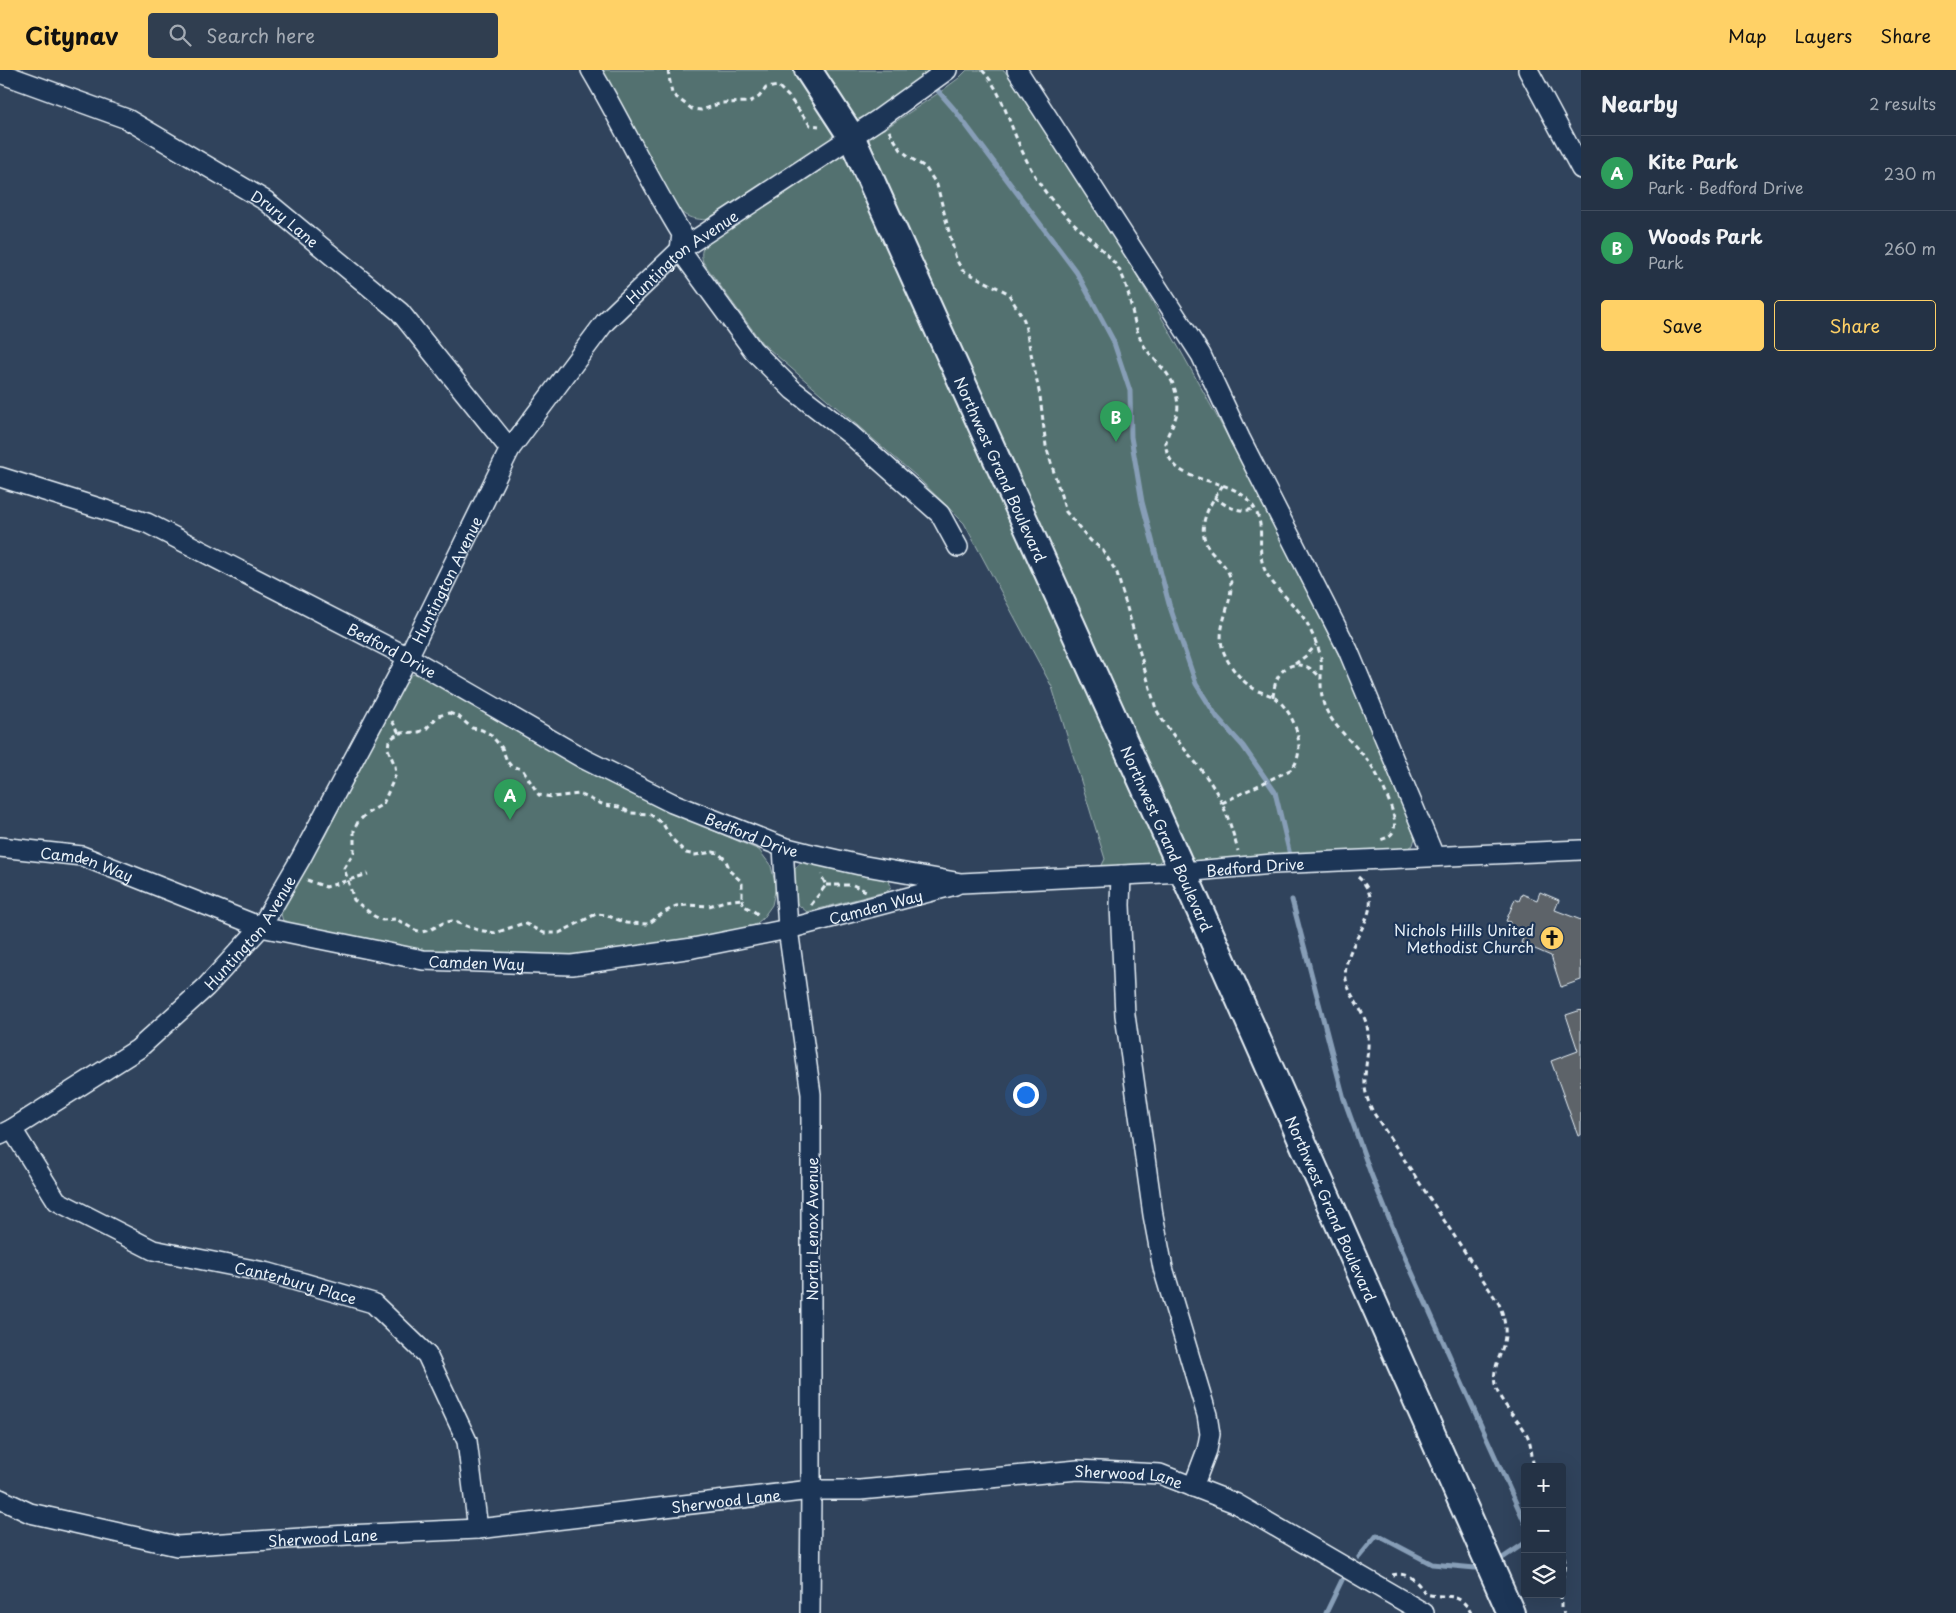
<!DOCTYPE html>
<meta charset="utf-8">
<style>
body{margin:0;font-family:"Playpen Sans",sans-serif;background:#303e50;color:#f1f3f6}
.controls{position:absolute;right:15px;bottom:15px;display:grid;overflow:hidden;border-radius:5px;box-shadow:0 5px 20px #0002}
.controls button{width:45px;height:45px;display:grid;place-items:center;padding:0;border:0;border-bottom:1px solid #414d5e;background:#243245;color:#f1f3f6;font:25px sans-serif}
.you{position:absolute;left:1025px;top:1024px;width:18px;height:18px;margin:-12px;border:4px solid #fff;border-radius:50%;background:#1a73e8;box-shadow:0 0 0 8px #1a73e833}
.badge{display:grid;place-items:center;width:32px;height:32px;border-radius:50%;background:#ffd166;color:#fff;font-size:16px;font-weight:700}
.pin{position:absolute;translate:-50% -41px;filter:drop-shadow(0 1px 2px #0008)}
.pin::after{content:'';position:absolute;top:26px;width:18px;height:15px;background:inherit;clip-path:polygon(0 0,100% 0,50% 100%)}
.list{margin:0;padding:0;list-style:none}
h2{display:flex;justify-content:space-between;align-items:center;height:65px;margin:0;padding:0 20px;font-size:21px}
h2 small{font-size:16px;font-weight:400;color:#a3aab3}
.list li{display:grid;grid-template-columns:32px 1fr auto;gap:15px;align-items:center;box-sizing:border-box;height:75px;padding:0 20px;border-top:1px solid #414d5e}
.list b{display:block;font-size:19px;white-space:nowrap}
.list p{margin:0;font-size:16px;white-space:nowrap;color:#a3aab3}
.list em{font-size:16px;font-style:normal;color:#a3aab3}
.actions{display:flex;gap:10px;padding:15px 20px}
.actions a{flex:1;padding:11px 0;border:1px solid #ffd166;border-radius:5px;text-align:center;font-size:18px;color:#ffd166}
.actions .main{background:#ffd166;color:#111}
.icon{flex:none;width:28px;height:28px;fill:none;stroke:currentColor;stroke-width:2;stroke-linecap:round;stroke-linejoin:round}
.map{position:relative;flex:none;width:1581px;height:1543px;overflow:hidden}
header{display:flex;align-items:center;gap:30px;box-sizing:border-box;height:70px;padding:0 25px;background:#ffd166;color:#111}
header strong{font-size:24px}
nav{display:flex;gap:28px;margin-inline-start:auto;font-size:18px}
.search{width:350px;height:45px;background:#303e50;display:flex;align-items:center;gap:12px;box-sizing:border-box;padding:0 18px;border-radius:5px;color:#a3aab3;font-size:19px}
main{display:flex}
aside{flex:1;background:#243245}
.map>svg:first-child{display:block}
.green{fill:#53716f;stroke:#9eb1b4}
.lines{fill:none;stroke-linecap:round;stroke-linejoin:round}
.stream{stroke:#879eb7;stroke-width:5}
.building{fill:#5d6469;stroke:#e8f1f8}
.street-casing{stroke:#e8f1f8;stroke-width:22}
.secondary-casing{stroke:#e8f1f8;stroke-width:30}
.path{stroke:#e8f1f8;stroke-width:3;stroke-dasharray:5 4;stroke-linecap:butt}
.street{stroke:#1d3557;stroke-width:19}
.secondary{stroke:#1d3557;stroke-width:26}
.labels{text-anchor:middle;dominant-baseline:central;stroke-width:4.5;stroke-linejoin:round;paint-order:stroke}
.street-label{font-size:15px;fill:#e8f1f8;stroke:#1d3557}
.poi-label{font-size:15px;fill:#e8f1f8;stroke:#1d3557;text-anchor:end}
</style>
<header>
<strong>Citynav</strong>
<div class="search"><svg class="icon" aria-label="search" viewBox="0 0 24 24"><circle cx="10" cy="10" r="6"/><path d="M15 15l6 6"/></svg>Search here</div>
<nav><a>Map</a><a>Layers</a><a>Share</a></nav>
</header>
<main>
<div class="map">
<svg width="1581" height="1543" viewBox="0 0 1581 1543">
<rect width="100%" height="100%" fill="#30435c"/>
<filter id="ink" filterUnits="userSpaceOnUse"><feTurbulence type="fractalNoise" baseFrequency=".02" numOctaves="2"/><feDisplacementMap in="SourceGraphic" scale="10" xChannelSelector="R" yChannelSelector="G"/><feConvolveMatrix kernelMatrix="1 2 1 2 8 2 1 2 1" color-interpolation-filters="sRGB"/></filter>
<g filter="url(#ink)">
<path class="green" d="M600 0H795L834 63 831 69 706 150C687 148 684 147 672 131Z
M821 0H934L870 44 856 50 846 41Z
M967 0H1004C1108 148 1199 306 1280 468 1301 511 1324 554 1345 598 1371 653 1393 711 1415 768L1413 775 1406 780 1200 794 1190 790 867 80 869 70 875 63 886 58 940 22 959 8Z
M842 86 847 89 1164 785 1158 794 1101 797 1105 789 1052 617 964 453 916 406 762 273 703 192C700 182 702 177 710 171L836 87Z
M415 604 422 606 672 743 759 780 771 796 776 817 772 835 762 849 752 857 700 868 617 883 505 890 446 885 289 855 283 851 281 844 282 835 325 766 404 610 408 606Z
M802 792 888 809 891 816 889 820 884 822 807 842 795 832C793 814 786 804 802 792Z"/>
<g class="lines">
<path class="stream" d="M933 15 954 39 1077 203 1113 270 1130 321 1131 367 1142 432 1169 534 1196 614 1217 647 1243 676 1275 722 1290 785
M1292 830 1344 1029 1371 1104 1401 1178 1525 1453
M1359 1487 1377 1465 1432 1494 1475 1498
M1504 1487 1525 1473
M1326 1543 1342 1510"/>
</g>
<path class="building" d="M1540 822 1559 830 1555 840 1581 850V910L1561 917 1551 886 1521 873 1524 865 1508 859 1510 852 1506 851 1515 829 1519 831 1522 824 1537 830Z
M1581 940V1065L1578 1066 1551 991 1578 981 1566 945Z"/>
<g class="lines">
<g class="street-casing">
<g id="street">
<path d="M591 0C623 54 649 111 682 164L680 180 753 280 793 320 851 365 940 444 958 477"/>
<path d="M1017 0 1201 285 1240 368 1348 580 1434 786"/>
<path d="M1528 0 1581 99"/>
<path id="s1" d="M0 3 127 49 266 131 400 242 510 379"/>
<path id="s2" d="M0 407 147 453 408 587 584 689 672 733 783 777 807 783 860 795 961 813 1183 802 1273 794 1581 780"/>
<path id="s3" d="M0 777 82 786 261 857 423 890 572 895 693 878 788 859 955 815"/>
<path d="M783 777 788 859 811 1024V1420L810 1543"/>
<path d="M1121 805 1120 835 1125 945 1153 1145 1163 1198 1207 1345 1210 1364 1207 1380 1193 1417"/>
<path id="s4" d="M12 1059 57 1131 153 1180 269 1203 373 1233 427 1285 467 1371 478 1459"/>
<path id="s5" d="M0 1065 12 1059 138 979 206 917 261 857 301 788 408 587 510 379 605 252 680 180 879 49 947 0"/>
<path id="s6" d="M0 1429 30 1443 177 1476 347 1465 478 1459 811 1420H860L1078 1400 1160 1404 1235 1433 1424 1543"/>
</g>
</g>
<g class="secondary-casing">
<g id="secondary">
<path id="s7" d="M808 0 851 66 1183 802 1511 1543"/>
</g>
</g>
<path class="path" d="M668 0 672 24 692 39 701 40 722 33 749 32 759 27 766 18 778 16 789 27 810 55 819 56
M982 0C999 18 1005 40 1014 62 1022 82 1032 103 1044 120 1058 139 1075 155 1093 171 1103 181 1114 190 1121 203 1132 225 1131 252 1143 274 1152 290 1171 302 1175 320 1177 327 1179 336 1177 343 1173 359 1160 369 1169 387 1184 416 1227 406 1249 431 1269 453 1255 475 1264 498 1273 520 1298 534 1309 557 1313 566 1319 578 1321 588 1322 603 1319 620 1324 635 1334 660 1359 676 1373 698 1380 710 1398 745 1394 759 1392 766 1387 768 1380 770
M889 61 901 80 912 89 925 97 937 115 956 189 962 200 1008 223 1024 250 1040 326 1046 376 1066 442 1091 471 1102 479 1117 503 1156 639C1172 669 1198 691 1215 720 1226 739 1232 759 1238 781
M1214 427C1227 437 1238 443 1254 439
M1295 594 1307 585 1316 575
M1273 627C1274 619 1275 610 1280 604 1292 588 1312 595 1321 609
M449 643 458 646 472 658 482 660 490 664 502 678 507 691 511 696 522 699 539 725 552 727 579 724 604 735 619 737 631 743 650 744 663 754 672 769 686 783 695 785 713 782 718 783 725 789 731 802 742 812V829L725 831 709 836 688 835 676 836 663 843 648 854 626 853 606 845 596 844 559 863H544L524 853 495 863 478 860 452 851 443 853 430 860 422 862 415 860 396 849 382 850 374 846 354 830 344 798 354 782V760L358 752 366 744 383 734 396 704 395 696 388 679 389 670 399 663 419 662 426 659 438 646Z
M392 651 399 663
M1222 733 1292 699C1308 679 1294 639 1272 626 1268 624 1263 623 1258 621 1244 614 1231 599 1225 585 1212 558 1236 533 1230 507 1227 496 1219 491 1212 483 1193 459 1209 435 1223 415
M1358 807C1390 835 1350 866 1346 897 1342 920 1362 935 1367 956 1371 977 1364 996 1365 1017 1366 1026 1369 1034 1373 1042L1499 1234C1504 1247 1507 1258 1504 1272 1501 1286 1492 1299 1495 1314 1499 1333 1517 1346 1526 1363 1532 1373 1531 1385 1534 1397
M307 810 326 817 368 804
M826 815H853L866 821
M742 829 744 836 752 840 760 846
M811 835 826 815 821 805
M1562 1469 1565 1492 1562 1513
M1392 1505C1409 1501 1417 1512 1426 1524 1446 1529 1459 1520 1471 1543
M1561 1524V1538L1564 1543"/>
<use href="#street" class="street"/>
<use href="#secondary" class="secondary"/>
</g>
</g>
<defs>
<g id="church-disc" transform="scale(1.25)"><circle r="9.5" fill="#ffd166" stroke="#1d3557"/><path d="M-1.2-6h2.4v3.5h3.3v2.4h-3.3V6h-2.4V-.1h-3.3v-2.4h3.3Z" fill="#111"/></g>
</defs>
<g fill-rule="evenodd">
<use href="#church-disc" x="1552" y="868"/>
</g>
<g class="labels">
<g class="street-label">
<text stroke="none"><textPath href="#s1" startOffset="322">Drury Lane</textPath></text>
<text stroke="none"><textPath href="#s5" startOffset="1135">Huntington Avenue</textPath></text>
<text stroke="none"><textPath href="#s7" startOffset="444">Northwest Grand Boulevard</textPath></text>
<text stroke="none"><textPath href="#s5" startOffset="730">Huntington Avenue</textPath></text>
<text stroke="none"><textPath href="#s2" startOffset="430">Bedford Drive</textPath></text>
<text stroke="none"><textPath href="#s2" startOffset="835">Bedford Drive</textPath></text>
<text stroke="none"><textPath href="#s7" startOffset="849">Northwest Grand Boulevard</textPath></text>
<text stroke="none"><textPath href="#s3" startOffset="89">Camden Way</textPath></text>
<text stroke="none"><textPath href="#s2" startOffset="1345">Bedford Drive</textPath></text>
<text stroke="none"><textPath href="#s3" startOffset="899">Camden Way</textPath></text>
<text stroke="none"><textPath href="#s5" startOffset="325">Huntington Avenue</textPath></text>
<text stroke="none"><textPath href="#s3" startOffset="494">Camden Way</textPath></text>
<text stroke="none"><textPath href="#s7" startOffset="1254">Northwest Grand Boulevard</textPath></text>
<text transform="translate(811 1159) rotate(-90)">North Lenox Avenue</text>
<text stroke="none"><textPath href="#s4" startOffset="339">Canterbury Place</textPath></text>
<text stroke="none"><textPath href="#s6" startOffset="1140">Sherwood Lane</textPath></text>
<text stroke="none"><textPath href="#s6" startOffset="735">Sherwood Lane</textPath></text>
<text stroke="none"><textPath href="#s6" startOffset="330">Sherwood Lane</textPath></text>
</g>
<g class="poi-label">
<text x="1534" y="859">Nichols Hills United<tspan x="1534" dy="17">Methodist Church</tspan></text>
</g>
</g>
</svg>
<div class="controls">
<button>+</button>
<button>−</button>
<button><svg class="icon" aria-label="layers" viewBox="0 0 24 24"><path d="M12 4l9 5-9 5-9-5zM3 14l9 5 9-5"/></svg></button>
</div>
<div class="you"></div>
<div class="pin badge" style="left:510px;top:750px;background:#2e9e5b">A</div>
<div class="pin badge" style="left:1116px;top:372px;background:#2e9e5b">B</div>
</div>
<aside>
<h2>Nearby<small>2 results</small></h2>
<ul class="list">
<li><span class="badge" style="background:#2e9e5b">A</span><div><b>Kite Park</b><p>Park · Bedford Drive</p></div><em>230 m</em></li>
<li><span class="badge" style="background:#2e9e5b">B</span><div><b>Woods Park</b><p>Park</p></div><em>260 m</em></li>
</ul>
<div class="actions"><a class="main">Save</a><a>Share</a></div>
</aside>
</main>
